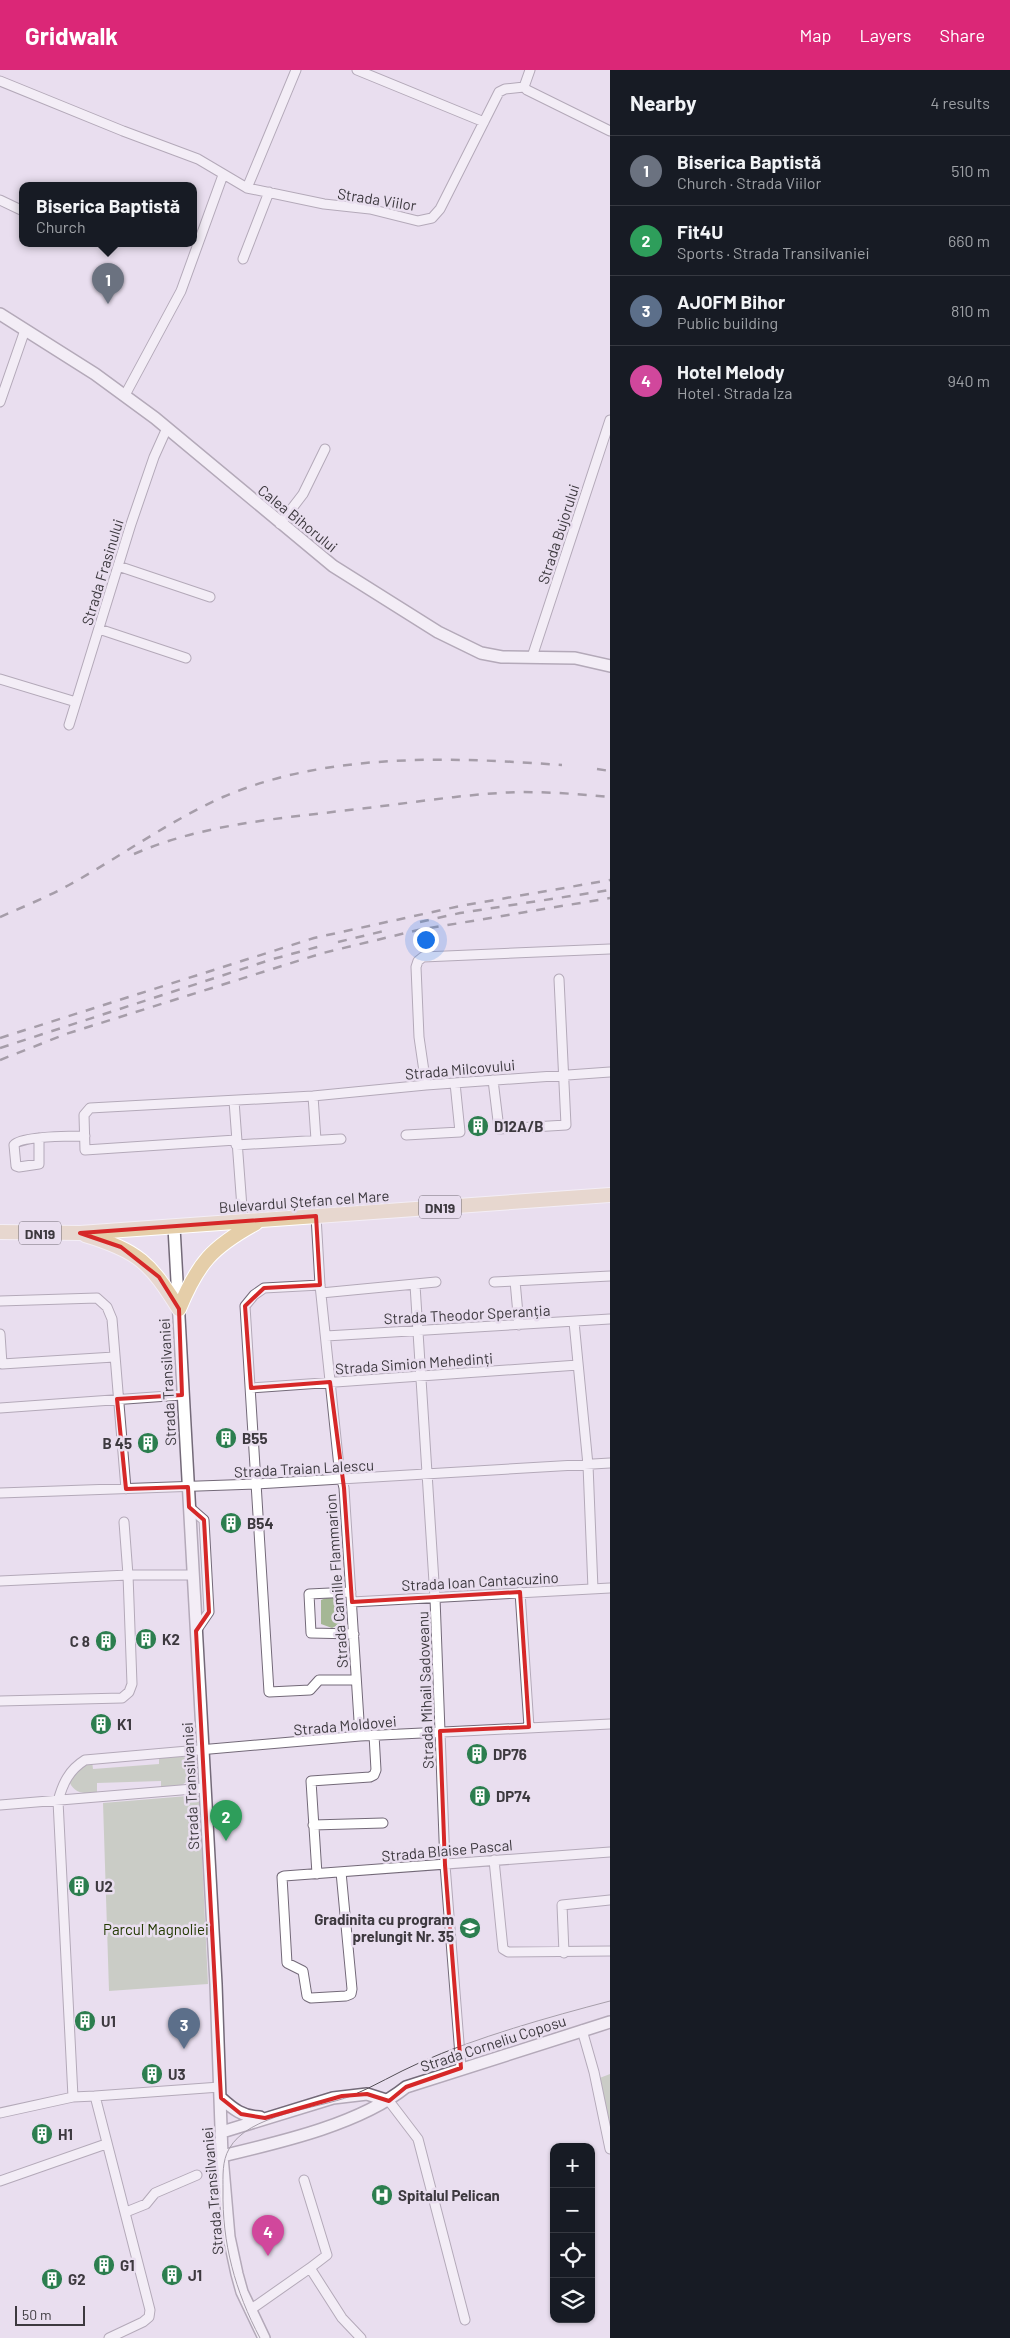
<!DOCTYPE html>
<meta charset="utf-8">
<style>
body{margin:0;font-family:Barlow,sans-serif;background:#20242c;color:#f1f3f6}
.controls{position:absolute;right:15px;bottom:15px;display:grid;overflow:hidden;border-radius:10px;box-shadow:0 1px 4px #0004}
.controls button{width:45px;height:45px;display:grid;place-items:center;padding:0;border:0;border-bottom:1px solid #363941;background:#171b24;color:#f1f3f6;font:25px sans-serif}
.scale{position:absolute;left:15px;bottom:12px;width:70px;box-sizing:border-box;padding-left:5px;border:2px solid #3d393f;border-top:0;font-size:14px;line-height:18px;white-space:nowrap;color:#3d393f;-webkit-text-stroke:4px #e9deef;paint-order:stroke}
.you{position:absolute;left:425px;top:869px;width:18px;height:18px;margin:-12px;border:4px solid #fff;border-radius:50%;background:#1a73e8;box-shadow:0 0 0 8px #1a73e833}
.badge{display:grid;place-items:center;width:32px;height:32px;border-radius:50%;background:#db2777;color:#fff;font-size:16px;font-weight:700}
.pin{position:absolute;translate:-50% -41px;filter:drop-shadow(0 1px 2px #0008)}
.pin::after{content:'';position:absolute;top:26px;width:18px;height:15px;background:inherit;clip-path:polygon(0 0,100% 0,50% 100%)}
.popup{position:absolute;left:19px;top:112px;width:178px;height:65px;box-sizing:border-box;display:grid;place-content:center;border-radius:10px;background:#171b24;filter:drop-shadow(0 1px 4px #0005);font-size:16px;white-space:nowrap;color:#9ea1a6}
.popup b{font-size:19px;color:#f1f3f6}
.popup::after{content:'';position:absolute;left:50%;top:100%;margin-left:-10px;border:10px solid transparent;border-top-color:#171b24}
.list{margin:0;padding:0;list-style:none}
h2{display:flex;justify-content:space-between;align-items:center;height:65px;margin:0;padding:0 20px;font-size:21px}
h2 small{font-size:16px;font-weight:400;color:#9ea1a6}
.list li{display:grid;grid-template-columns:32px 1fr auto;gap:15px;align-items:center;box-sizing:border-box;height:70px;padding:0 20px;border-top:1px solid #363941}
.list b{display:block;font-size:19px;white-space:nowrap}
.list p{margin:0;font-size:16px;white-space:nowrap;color:#9ea1a6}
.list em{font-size:16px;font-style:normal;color:#9ea1a6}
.icon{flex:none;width:28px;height:28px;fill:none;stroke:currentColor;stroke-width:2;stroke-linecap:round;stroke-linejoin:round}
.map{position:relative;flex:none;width:610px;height:2268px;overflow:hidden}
header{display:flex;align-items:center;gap:30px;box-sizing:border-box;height:70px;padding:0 25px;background:#db2777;color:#fff}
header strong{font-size:24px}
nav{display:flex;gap:28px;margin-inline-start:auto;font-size:18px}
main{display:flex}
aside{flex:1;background:#171b24}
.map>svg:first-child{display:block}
.green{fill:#a5b795}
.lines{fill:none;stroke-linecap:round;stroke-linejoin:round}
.minor-casing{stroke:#736978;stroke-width:11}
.secondary-casing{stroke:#736978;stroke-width:14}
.primary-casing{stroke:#fff;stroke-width:16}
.minor{stroke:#fff;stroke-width:9}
.secondary{stroke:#fff;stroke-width:11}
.primary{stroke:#e5cea9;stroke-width:14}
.tram{stroke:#544f56;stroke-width:1}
.rail{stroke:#544f56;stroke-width:2.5;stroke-dasharray:9 9;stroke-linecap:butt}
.marked{fill:none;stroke:#d62828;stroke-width:4;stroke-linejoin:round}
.labels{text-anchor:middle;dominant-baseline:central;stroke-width:5;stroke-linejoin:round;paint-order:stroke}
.shield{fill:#e9deef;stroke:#716a74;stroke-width:1}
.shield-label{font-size:14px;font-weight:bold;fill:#3d393f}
.street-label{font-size:15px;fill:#3d393f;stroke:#e9deef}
.poi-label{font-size:15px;font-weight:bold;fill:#3d393f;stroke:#e9deef;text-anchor:start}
.park-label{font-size:15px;fill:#233902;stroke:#e9deef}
</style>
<header>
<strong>Gridwalk</strong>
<nav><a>Map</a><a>Layers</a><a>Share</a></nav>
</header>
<main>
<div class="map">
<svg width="610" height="2268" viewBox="0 0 610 2268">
<rect width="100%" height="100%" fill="#e9deef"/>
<path class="green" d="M331 1526 342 1531V1553L332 1558 321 1554V1530Z
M177 1685 186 1688 191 1701 189 1710 179 1717 161 1720V1711L97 1713V1722C86 1724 75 1724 70 1713L81 1695 92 1691 93 1699 159 1694V1686Z
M199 1725 208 1914 109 1921 103 1733Z
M610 2004V2071L597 2009Z"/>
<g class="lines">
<g class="minor-casing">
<path id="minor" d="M357 0 484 52
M0 11 123 61 198 89 247 118 324 134 370 139 418 151 432 148 440 139 499 22 505 19 524 17
M524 17 527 20 610 61
M524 17 530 0
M247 118 296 0
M0 130 21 140
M243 189 269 122
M125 325 181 221 223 105
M0 332 25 260
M280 454 303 424 325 379
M118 496 210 527
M99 559 186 588
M532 587 610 350
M0 609 76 632
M69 655 131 454 154 387 167 358
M493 1010 499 1059 566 1055 559 909
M426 1015 419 967 416 897 418 891 423 887 610 879
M313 1026 316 1070
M234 1031 243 1151
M406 1065 460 1062 455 1013
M39 1068V1094L19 1097 16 1096 14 1075C19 1066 72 1066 85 1066
M236 1070 85 1080 84 1045 90 1038 313 1026 426 1015 610 1002
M236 1075 341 1069
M316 1146 320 1215 339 1397 344 1418 360 1666
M515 1211 519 1255
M494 1212 610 1206
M320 1215 264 1218 254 1225 245 1236 269 1622 310 1620 319 1610H356
M415 1215 435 1528 445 1795 461 1998
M321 1223 436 1212
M0 1231 97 1228 107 1237 112 1249 126 1419
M574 1252 588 1395 593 1519
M0 1264 2 1294 114 1287
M326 1266 610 1249
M251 1318 578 1295
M0 1338 182 1325
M0 1423 256 1414 610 1393
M189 1437 204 1450 209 1542 196 1561
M0 1511 128 1505H193
M351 1522 309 1524 311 1563 354 1564
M520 1522 529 1657
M352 1532 610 1518
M0 1631 122 1628 129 1622 132 1614 128 1505 124 1452
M0 1735 205 1718
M313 1755 383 1753
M494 1790 503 1879 508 1882 610 1881
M341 1802 352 1919 351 1924 346 1926 311 1928 307 1926 303 1901 287 1893 282 1807 284 1806 610 1782
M317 1804 311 1711 370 1707 374 1705 376 1700 374 1665
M564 1883 562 1835 610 1830
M582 1960 594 2002 610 2079
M95 2026 220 2017
M73 2027 58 1731C63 1713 69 1700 85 1690L360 1666 610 1654
M389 2031 418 2069 465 2250
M0 2043 73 2027 95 2026 150 2240 149 2247 143 2252 109 2268
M304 2110 327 2185 310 2198
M0 2111 106 2074
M126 2142 146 2134 155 2123 197 2105
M250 2240 310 2198 342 2248 361 2268"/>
</g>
<g class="secondary-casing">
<path id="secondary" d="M0 244 95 304 155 348 333 496 438 562 481 583 502 587 575 588 610 596
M174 1157 216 1914 222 2086 229 2167 237 2204 242 2222 264 2268
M221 2028C233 2039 243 2047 260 2047
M222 2062 333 2028 367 2024 389 2031
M222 2086C281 2072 360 2054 406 2017L610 1952"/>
</g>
<g class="primary-casing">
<path id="primary" d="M0 1162 80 1163 610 1125
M85 1165C139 1181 150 1193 179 1239
M179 1239C198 1193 212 1177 256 1153"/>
</g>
<use href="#minor" class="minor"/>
<use href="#secondary" class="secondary"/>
<use href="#primary" class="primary"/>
<path class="tram" d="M260 2268C235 2221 222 2173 223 2120 223 2106 222 2091 229 2079 248 2044 317 2039 351 2026 375 2016 396 2003 419 1993 477 1967 549 1947 610 1931"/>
<path class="rail" d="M597 699 610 701
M134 784C203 754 276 749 349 740 405 734 462 724 519 722 549 722 580 724 610 727
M0 847C23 837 47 827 69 815 120 787 169 751 223 727 327 682 452 687 562 695
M420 852 460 843 610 820
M338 872 384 861
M0 968 314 868 460 836 610 810
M0 978 273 889 321 876
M0 990 66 964 323 883 418 860 610 828"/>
</g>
<path d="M0 0H610V2268H0ZM316 1146 320 1215 264 1218 245 1236 251 1318 330 1312 344 1418 352 1532 520 1522 529 1657 440 1661 445 1795 461 1998 406 2017 389 2031 367 2024 342 2026 265 2048 241 2044 221 2028 196 1561 209 1542 204 1450 189 1437 188 1417 126 1419 117 1329 182 1325 179 1239 159 1207 121 1177 80 1163Z" fill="#e9deef" fill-opacity=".55" fill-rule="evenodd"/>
<path class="marked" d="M316 1146 320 1215 264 1218 245 1236 251 1318 330 1312 344 1418 352 1532 520 1522 529 1657 440 1661 445 1795 461 1998 406 2017 389 2031 367 2024 342 2026 265 2048 241 2044 221 2028 196 1561 209 1542 204 1450 189 1437 188 1417 126 1419 117 1329 182 1325 179 1239 159 1207 121 1177 80 1163Z"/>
<defs>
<g id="building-disc" transform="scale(1.125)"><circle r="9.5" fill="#2c7e4f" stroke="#e9deef"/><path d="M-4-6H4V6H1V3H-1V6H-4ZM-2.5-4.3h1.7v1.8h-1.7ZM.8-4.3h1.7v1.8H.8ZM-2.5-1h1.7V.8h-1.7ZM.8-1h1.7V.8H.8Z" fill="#fff"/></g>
<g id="school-disc" transform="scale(1.125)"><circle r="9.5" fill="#2c7e4f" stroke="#e9deef"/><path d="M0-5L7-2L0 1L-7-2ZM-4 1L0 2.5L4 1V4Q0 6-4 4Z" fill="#fff"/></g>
<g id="hospital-disc" transform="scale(1.125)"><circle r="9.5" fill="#2c7e4f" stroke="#e9deef"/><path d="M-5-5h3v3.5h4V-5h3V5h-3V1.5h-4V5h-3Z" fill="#fff"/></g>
</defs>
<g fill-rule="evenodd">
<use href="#building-disc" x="478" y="1056"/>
<use href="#building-disc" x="226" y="1368"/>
<use href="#building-disc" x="148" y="1373"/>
<use href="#building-disc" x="231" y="1453"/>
<use href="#building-disc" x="146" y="1569"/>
<use href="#building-disc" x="106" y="1571"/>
<use href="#building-disc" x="101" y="1654"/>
<use href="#building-disc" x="477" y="1684"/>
<use href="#building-disc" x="480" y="1726"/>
<use href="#building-disc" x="79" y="1816"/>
<use href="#school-disc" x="470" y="1858"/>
<use href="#building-disc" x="85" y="1951"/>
<use href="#building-disc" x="152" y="2004"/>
<use href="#building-disc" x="42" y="2064"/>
<use href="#hospital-disc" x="382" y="2125"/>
<use href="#building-disc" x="104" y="2195"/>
<use href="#building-disc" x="172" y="2205"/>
<use href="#building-disc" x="52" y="2209"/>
</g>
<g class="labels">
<g class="shield">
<rect x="419" y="1125.5" width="42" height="23" rx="4"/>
<rect x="19" y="1151.5" width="42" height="23" rx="4"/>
</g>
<g class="shield-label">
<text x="440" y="1137">DN19</text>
<text x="40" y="1163">DN19</text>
</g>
<g class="street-label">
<text transform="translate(377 129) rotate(9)">Strada Viilor</text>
<text transform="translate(298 448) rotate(39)">Calea Bihorului</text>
<text transform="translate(558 464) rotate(-72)">Strada Bujorului</text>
<text transform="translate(102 502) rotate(-73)">Strada Frasinului</text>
<text transform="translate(460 999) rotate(-5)">Strada Milcovului</text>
<text transform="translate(304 1131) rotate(-4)">Bulevardul Ștefan cel Mare</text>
<text transform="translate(467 1244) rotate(-3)">Strada Theodor Speranția</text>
<text transform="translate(414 1293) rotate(-4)">Strada Simion Mehedinți</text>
<text transform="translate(167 1312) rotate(-93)">Strada Transilvaniei</text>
<text transform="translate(304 1398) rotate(-3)">Strada Traian Lalescu</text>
<text transform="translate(336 1511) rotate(-94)">Strada Camille Flammarion</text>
<text transform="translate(480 1511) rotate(-3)">Strada Ioan Cantacuzino</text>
<text transform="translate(425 1620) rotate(-92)">Strada Mihail Sadoveanu</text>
<text transform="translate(345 1655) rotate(-5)">Strada Moldovei</text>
<text transform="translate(190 1716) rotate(-93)">Strada Transilvaniei</text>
<text transform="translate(447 1780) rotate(-5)">Strada Blaise Pascal</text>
<text transform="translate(493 1973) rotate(-18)">Strada Corneliu Coposu</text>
<text transform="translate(212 2121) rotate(-95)">Strada Transilvaniei</text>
</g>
<g class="poi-label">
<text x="494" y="1056">D12A/B</text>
<text x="242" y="1368">B55</text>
<text x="132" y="1373" text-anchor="end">B 45</text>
<text x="247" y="1453">B54</text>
<text x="162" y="1569">K2</text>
<text x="90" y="1571" text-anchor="end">C 8</text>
<text x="117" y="1654">K1</text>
<text x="493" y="1684">DP76</text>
<text x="496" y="1726">DP74</text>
<text x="95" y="1816">U2</text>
<text x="454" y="1849" text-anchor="end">Gradinita cu program<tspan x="454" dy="17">prelungit Nr. 35</tspan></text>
<text x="101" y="1951">U1</text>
<text x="168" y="2004">U3</text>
<text x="58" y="2064">H1</text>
<text x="398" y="2125">Spitalul Pelican</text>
<text x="120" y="2195">G1</text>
<text x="188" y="2205">J1</text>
<text x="68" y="2209">G2</text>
</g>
<g class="park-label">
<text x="156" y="1859">Parcul Magnoliei</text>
</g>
</g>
</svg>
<div class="controls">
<button>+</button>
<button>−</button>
<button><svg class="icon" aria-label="locate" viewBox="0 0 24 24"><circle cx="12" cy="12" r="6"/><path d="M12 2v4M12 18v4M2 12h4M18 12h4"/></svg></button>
<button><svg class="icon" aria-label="layers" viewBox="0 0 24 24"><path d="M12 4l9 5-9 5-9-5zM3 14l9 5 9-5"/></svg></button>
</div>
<div class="scale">50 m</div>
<div class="you"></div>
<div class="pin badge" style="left:108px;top:234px;background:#6b7280">1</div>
<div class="popup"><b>Biserica Baptistă</b>Church</div>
<div class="pin badge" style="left:226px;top:1771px;background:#2e9e5b">2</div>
<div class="pin badge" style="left:184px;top:1979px;background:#5c6f8a">3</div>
<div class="pin badge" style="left:268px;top:2186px;background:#d1479c">4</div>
</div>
<aside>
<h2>Nearby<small>4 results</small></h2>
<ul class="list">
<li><span class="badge" style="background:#6b7280">1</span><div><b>Biserica Baptistă</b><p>Church · Strada Viilor</p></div><em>510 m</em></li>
<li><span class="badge" style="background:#2e9e5b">2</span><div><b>Fit4U</b><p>Sports · Strada Transilvaniei</p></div><em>660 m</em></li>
<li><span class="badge" style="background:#5c6f8a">3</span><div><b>AJOFM Bihor</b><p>Public building</p></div><em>810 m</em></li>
<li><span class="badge" style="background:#d1479c">4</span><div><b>Hotel Melody</b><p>Hotel · Strada Iza</p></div><em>940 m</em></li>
</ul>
</aside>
</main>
